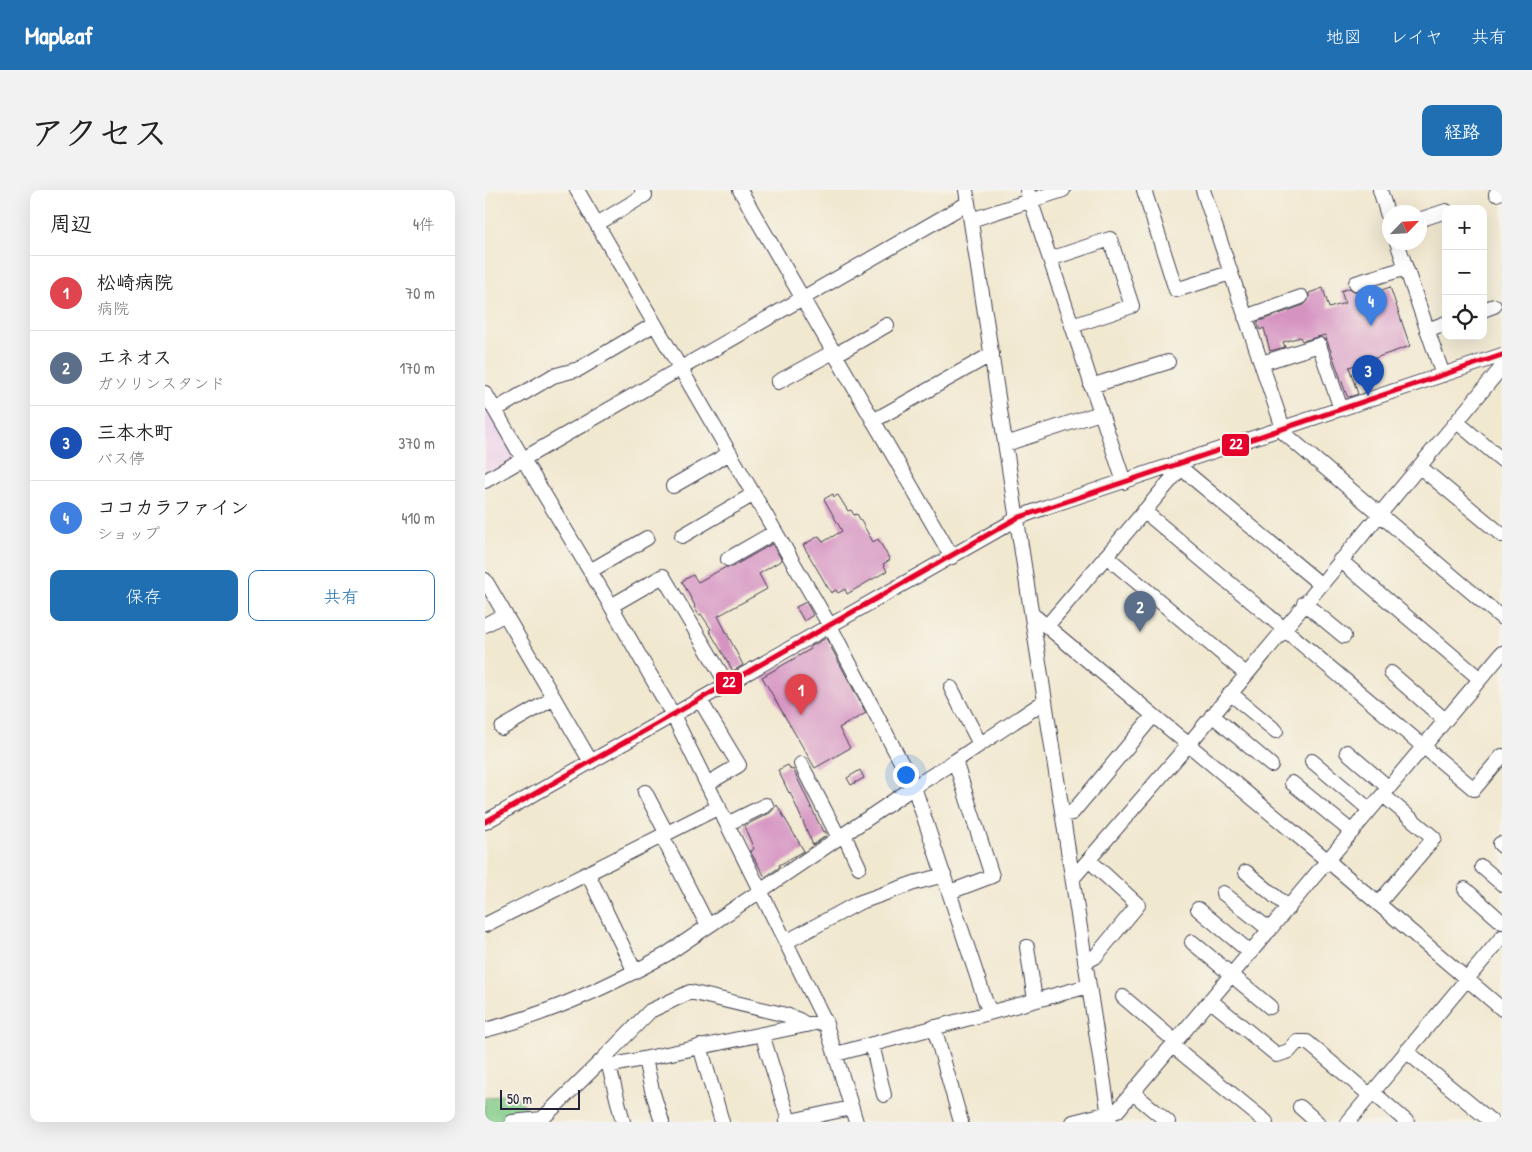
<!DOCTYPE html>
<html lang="ja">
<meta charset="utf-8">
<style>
body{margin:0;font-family:"Patrick Hand","Klee One",sans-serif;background:#f2f2f2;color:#222}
.controls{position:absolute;right:15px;top:15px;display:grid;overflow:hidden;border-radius:10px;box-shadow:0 5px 20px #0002}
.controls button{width:45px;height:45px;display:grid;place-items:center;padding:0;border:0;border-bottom:1px solid #e0e0e0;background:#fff;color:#222;font:25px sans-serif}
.compass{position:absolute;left:897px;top:15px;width:45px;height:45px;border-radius:50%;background:#fff;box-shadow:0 5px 20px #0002;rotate:65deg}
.scale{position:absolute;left:15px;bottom:12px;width:80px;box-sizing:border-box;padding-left:5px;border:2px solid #22223b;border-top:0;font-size:14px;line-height:18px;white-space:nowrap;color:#22223b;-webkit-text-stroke:4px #f7f3e8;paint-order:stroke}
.you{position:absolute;left:420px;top:584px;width:18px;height:18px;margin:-12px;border:4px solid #fff;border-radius:50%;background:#1a73e8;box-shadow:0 0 0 8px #1a73e833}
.badge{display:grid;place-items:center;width:32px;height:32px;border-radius:50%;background:#1f6fb2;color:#fff;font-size:16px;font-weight:700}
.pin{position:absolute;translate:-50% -41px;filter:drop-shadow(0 1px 2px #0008)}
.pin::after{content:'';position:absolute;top:26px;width:18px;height:15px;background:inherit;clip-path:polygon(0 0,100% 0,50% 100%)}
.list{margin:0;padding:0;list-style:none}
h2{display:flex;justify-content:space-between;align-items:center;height:65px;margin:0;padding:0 20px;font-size:21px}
h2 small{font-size:16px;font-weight:400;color:#767676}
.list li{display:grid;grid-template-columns:32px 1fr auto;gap:15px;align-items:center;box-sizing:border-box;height:75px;padding:0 20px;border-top:1px solid #e0e0e0}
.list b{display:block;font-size:19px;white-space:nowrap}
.list p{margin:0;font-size:16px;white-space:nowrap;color:#767676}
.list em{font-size:16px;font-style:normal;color:#767676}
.actions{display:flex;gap:10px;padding:15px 20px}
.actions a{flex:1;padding:11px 0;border:1px solid #1f6fb2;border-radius:10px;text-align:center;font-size:18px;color:#1f6fb2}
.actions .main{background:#1f6fb2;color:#fff}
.icon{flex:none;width:28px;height:28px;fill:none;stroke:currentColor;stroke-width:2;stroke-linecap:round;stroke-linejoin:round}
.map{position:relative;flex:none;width:1017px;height:932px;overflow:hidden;border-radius:10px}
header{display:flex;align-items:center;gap:30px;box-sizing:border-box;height:70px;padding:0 25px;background:#1f6fb2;color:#fff}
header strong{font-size:24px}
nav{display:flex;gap:28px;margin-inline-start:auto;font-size:18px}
.intro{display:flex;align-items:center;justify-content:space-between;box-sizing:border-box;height:120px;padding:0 30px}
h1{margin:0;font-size:35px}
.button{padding:12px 22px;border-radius:10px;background:#1f6fb2;color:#fff;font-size:18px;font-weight:700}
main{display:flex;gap:30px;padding:0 30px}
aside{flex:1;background:#fff;border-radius:10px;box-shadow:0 5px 20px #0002}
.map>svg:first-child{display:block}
.built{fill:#ebd1eb}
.green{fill:#83cc88;stroke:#527762}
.building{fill:#d593c2}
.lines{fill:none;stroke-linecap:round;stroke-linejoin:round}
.minor-casing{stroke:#414051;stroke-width:16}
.minor{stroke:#fff;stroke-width:14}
.bus-1-casing{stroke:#f7f3e8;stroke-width:9}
.bus-1{stroke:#e4002b;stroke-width:5}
.line-badge{stroke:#f7f3e8;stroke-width:2}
.badge-label{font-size:14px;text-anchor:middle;font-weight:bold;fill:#fff}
</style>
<header>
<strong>Mapleaf</strong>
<nav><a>地図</a><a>レイヤ</a><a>共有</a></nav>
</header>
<div class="intro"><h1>アクセス</h1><a class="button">経路</a></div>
<main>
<aside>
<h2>周辺<small>4件</small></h2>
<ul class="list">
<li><span class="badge" style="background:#e0444e">1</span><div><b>松崎病院</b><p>病院</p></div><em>70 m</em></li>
<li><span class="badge" style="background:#5c6f8a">2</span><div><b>エネオス</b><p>ガソリンスタンド</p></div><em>170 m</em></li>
<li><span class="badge" style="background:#1a4fb4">3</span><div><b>三本木町</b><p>バス停</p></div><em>370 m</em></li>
<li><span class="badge" style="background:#3f7fe0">4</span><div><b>ココカラファイン</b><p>ショップ</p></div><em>410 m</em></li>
</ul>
<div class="actions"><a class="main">保存</a><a>共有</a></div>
</aside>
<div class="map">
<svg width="1017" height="932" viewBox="0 0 1017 932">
<rect width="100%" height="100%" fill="#f7f3e8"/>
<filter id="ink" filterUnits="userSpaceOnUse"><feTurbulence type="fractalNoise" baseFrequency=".02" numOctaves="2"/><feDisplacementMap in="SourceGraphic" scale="10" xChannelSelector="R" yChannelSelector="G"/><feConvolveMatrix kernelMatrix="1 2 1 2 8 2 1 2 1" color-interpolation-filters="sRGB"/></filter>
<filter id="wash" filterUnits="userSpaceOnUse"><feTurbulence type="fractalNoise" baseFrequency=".0096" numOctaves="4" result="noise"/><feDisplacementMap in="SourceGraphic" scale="20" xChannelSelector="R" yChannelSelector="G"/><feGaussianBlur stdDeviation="1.12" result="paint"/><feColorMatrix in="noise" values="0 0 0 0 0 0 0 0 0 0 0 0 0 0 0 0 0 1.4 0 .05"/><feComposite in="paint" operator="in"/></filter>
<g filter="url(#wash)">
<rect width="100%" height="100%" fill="#f1e8d0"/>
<path class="built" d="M0 211 32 266 0 288Z"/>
<path class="green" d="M30 900 46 926 24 928 15 932H0V906L5 908Z"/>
<g id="blocks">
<path class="building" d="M905 97 925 156 864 177 873 204 864 207 862 206 840 145 817 151 815 147 798 152 800 157 785 161 779 138 775 140 772 132 819 115 824 109V103L838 98 844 118 860 113 856 101 864 98 869 101H873L884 98 886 104Z
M348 304 349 307 353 305 363 321 366 320 369 325 372 324 388 352 393 349 405 370 398 374 402 381 362 404 360 399 353 403 351 400 346 403 318 355 334 346 338 352 357 341 339 309Z
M287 354 297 370 274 384 282 399 233 426 258 475 248 481 224 440 226 439 216 424 214 425 209 417 210 416 197 391 208 385 213 392 241 377H247Z
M321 412 328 425 319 431 311 417Z
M341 448 381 523 354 538 365 558 330 578 277 487 326 459 325 457Z
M303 575 306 580 308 579 338 642 340 641 342 645 328 655 305 602 304 603 293 580Z
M375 580 379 588 366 595 362 588Z
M292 615 319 661 294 675 295 677 280 687 265 661 269 659 259 636 285 623Z"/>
</g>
</g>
<g filter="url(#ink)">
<use href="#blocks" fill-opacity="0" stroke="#414051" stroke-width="1"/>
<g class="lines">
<g class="minor-casing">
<path id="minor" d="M92 0 345 436 429 597 501 813 506 822
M255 0 467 367
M481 0 625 932
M542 0 639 292
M659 0 691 100 745 83
M718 0 800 244 1017 428
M895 0 904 29
M1011 4 1017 2
M486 30 578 0
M934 30 961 21
M112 34 160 5 157 0
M912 52 958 185
M565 69 625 49 647 116 587 136
M871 93 921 78
M998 120 1009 116
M760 127 816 107
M942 140 961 133
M350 165 402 135
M777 173 834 155 856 219
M293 192 348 162
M606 196 683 172
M0 203 38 269 0 291
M10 220 68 186 94 179 170 134
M388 231 507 164
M972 232 1017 270
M521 254 615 223
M935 277 1017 345
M696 278 835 394
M188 296 245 263
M659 321C768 414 879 506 989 599L1017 566
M197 346 269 304
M621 366 761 484
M243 369 290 342
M855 370 995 489
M105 381 162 348
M0 390 106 572
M819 413 859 446
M126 416 178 386 242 494
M547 424 843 671 1017 819
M0 435 20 424
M562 436 696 278 695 273
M906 483 960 530
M466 498 495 554
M745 503 791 541
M215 510 254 575 222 594
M727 525 786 575
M17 538 69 508
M862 562 904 598
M827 571 885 620
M316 574 354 648
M807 593 867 642
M160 602 182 644
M578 625 587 623 668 526
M0 632 525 333 532 328 561 317 1017 165
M242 634 281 615
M359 645 374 677
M177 646 223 736
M1015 654 1017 656
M997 677 1017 694
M761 682 804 718
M103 684 150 782
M588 688 703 555 1017 177
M980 699 1017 732
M465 702 507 686 470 571
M738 703 785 740
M893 714 949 648 898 605
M713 719 766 763
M0 735 234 617
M301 752 373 713 429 693 459 685
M707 752 785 817
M542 757 550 810
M601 772 610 767 653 715 605 671
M638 807 691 852
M726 811 792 865 804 861 812 852H822L880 901 892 906 922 932
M449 837 476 932
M0 840C64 824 125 796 182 764L429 597 470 571 560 511
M277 844 304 931
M387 854 399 905
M215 856 237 932
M688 856 781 932
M921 861 1007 932
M351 864 604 796
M118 869 165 821 205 802 301 825 314 830 322 835
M160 869 167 900 177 932
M124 876 138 932
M648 903 683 932
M815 917 832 932
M27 932 57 929 118 869 124 876 340 831
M301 932 366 918
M371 932 340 831 222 594 188 525 126 416 38 269 483 13
M588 932 632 921 1017 463
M863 932 1017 747"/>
</g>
<use href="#minor" class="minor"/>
<g class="bus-1-casing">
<path id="bus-1" d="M0 632 532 328 1017 165"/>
</g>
<use href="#bus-1" class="bus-1"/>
</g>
</g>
<g class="line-badge">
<rect x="736" y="243" width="29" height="24" rx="5" fill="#e4002b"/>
<rect x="230" y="481" width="28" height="24" rx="5" fill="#e4002b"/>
</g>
<g class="badge-label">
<text x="751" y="259">22</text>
<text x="244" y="497">22</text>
</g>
</svg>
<div class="controls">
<button>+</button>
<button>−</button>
<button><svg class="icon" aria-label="locate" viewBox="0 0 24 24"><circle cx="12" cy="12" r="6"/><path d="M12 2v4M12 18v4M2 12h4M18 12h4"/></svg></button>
</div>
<svg class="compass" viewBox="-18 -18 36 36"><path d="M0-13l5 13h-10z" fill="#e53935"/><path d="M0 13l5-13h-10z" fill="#767676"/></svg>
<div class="scale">50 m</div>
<div class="you"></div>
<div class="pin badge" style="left:316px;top:525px;background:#e0444e">1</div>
<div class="pin badge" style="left:655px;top:442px;background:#5c6f8a">2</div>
<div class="pin badge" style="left:883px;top:206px;background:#1a4fb4">3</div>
<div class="pin badge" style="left:886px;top:136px;background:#3f7fe0">4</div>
</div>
</main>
